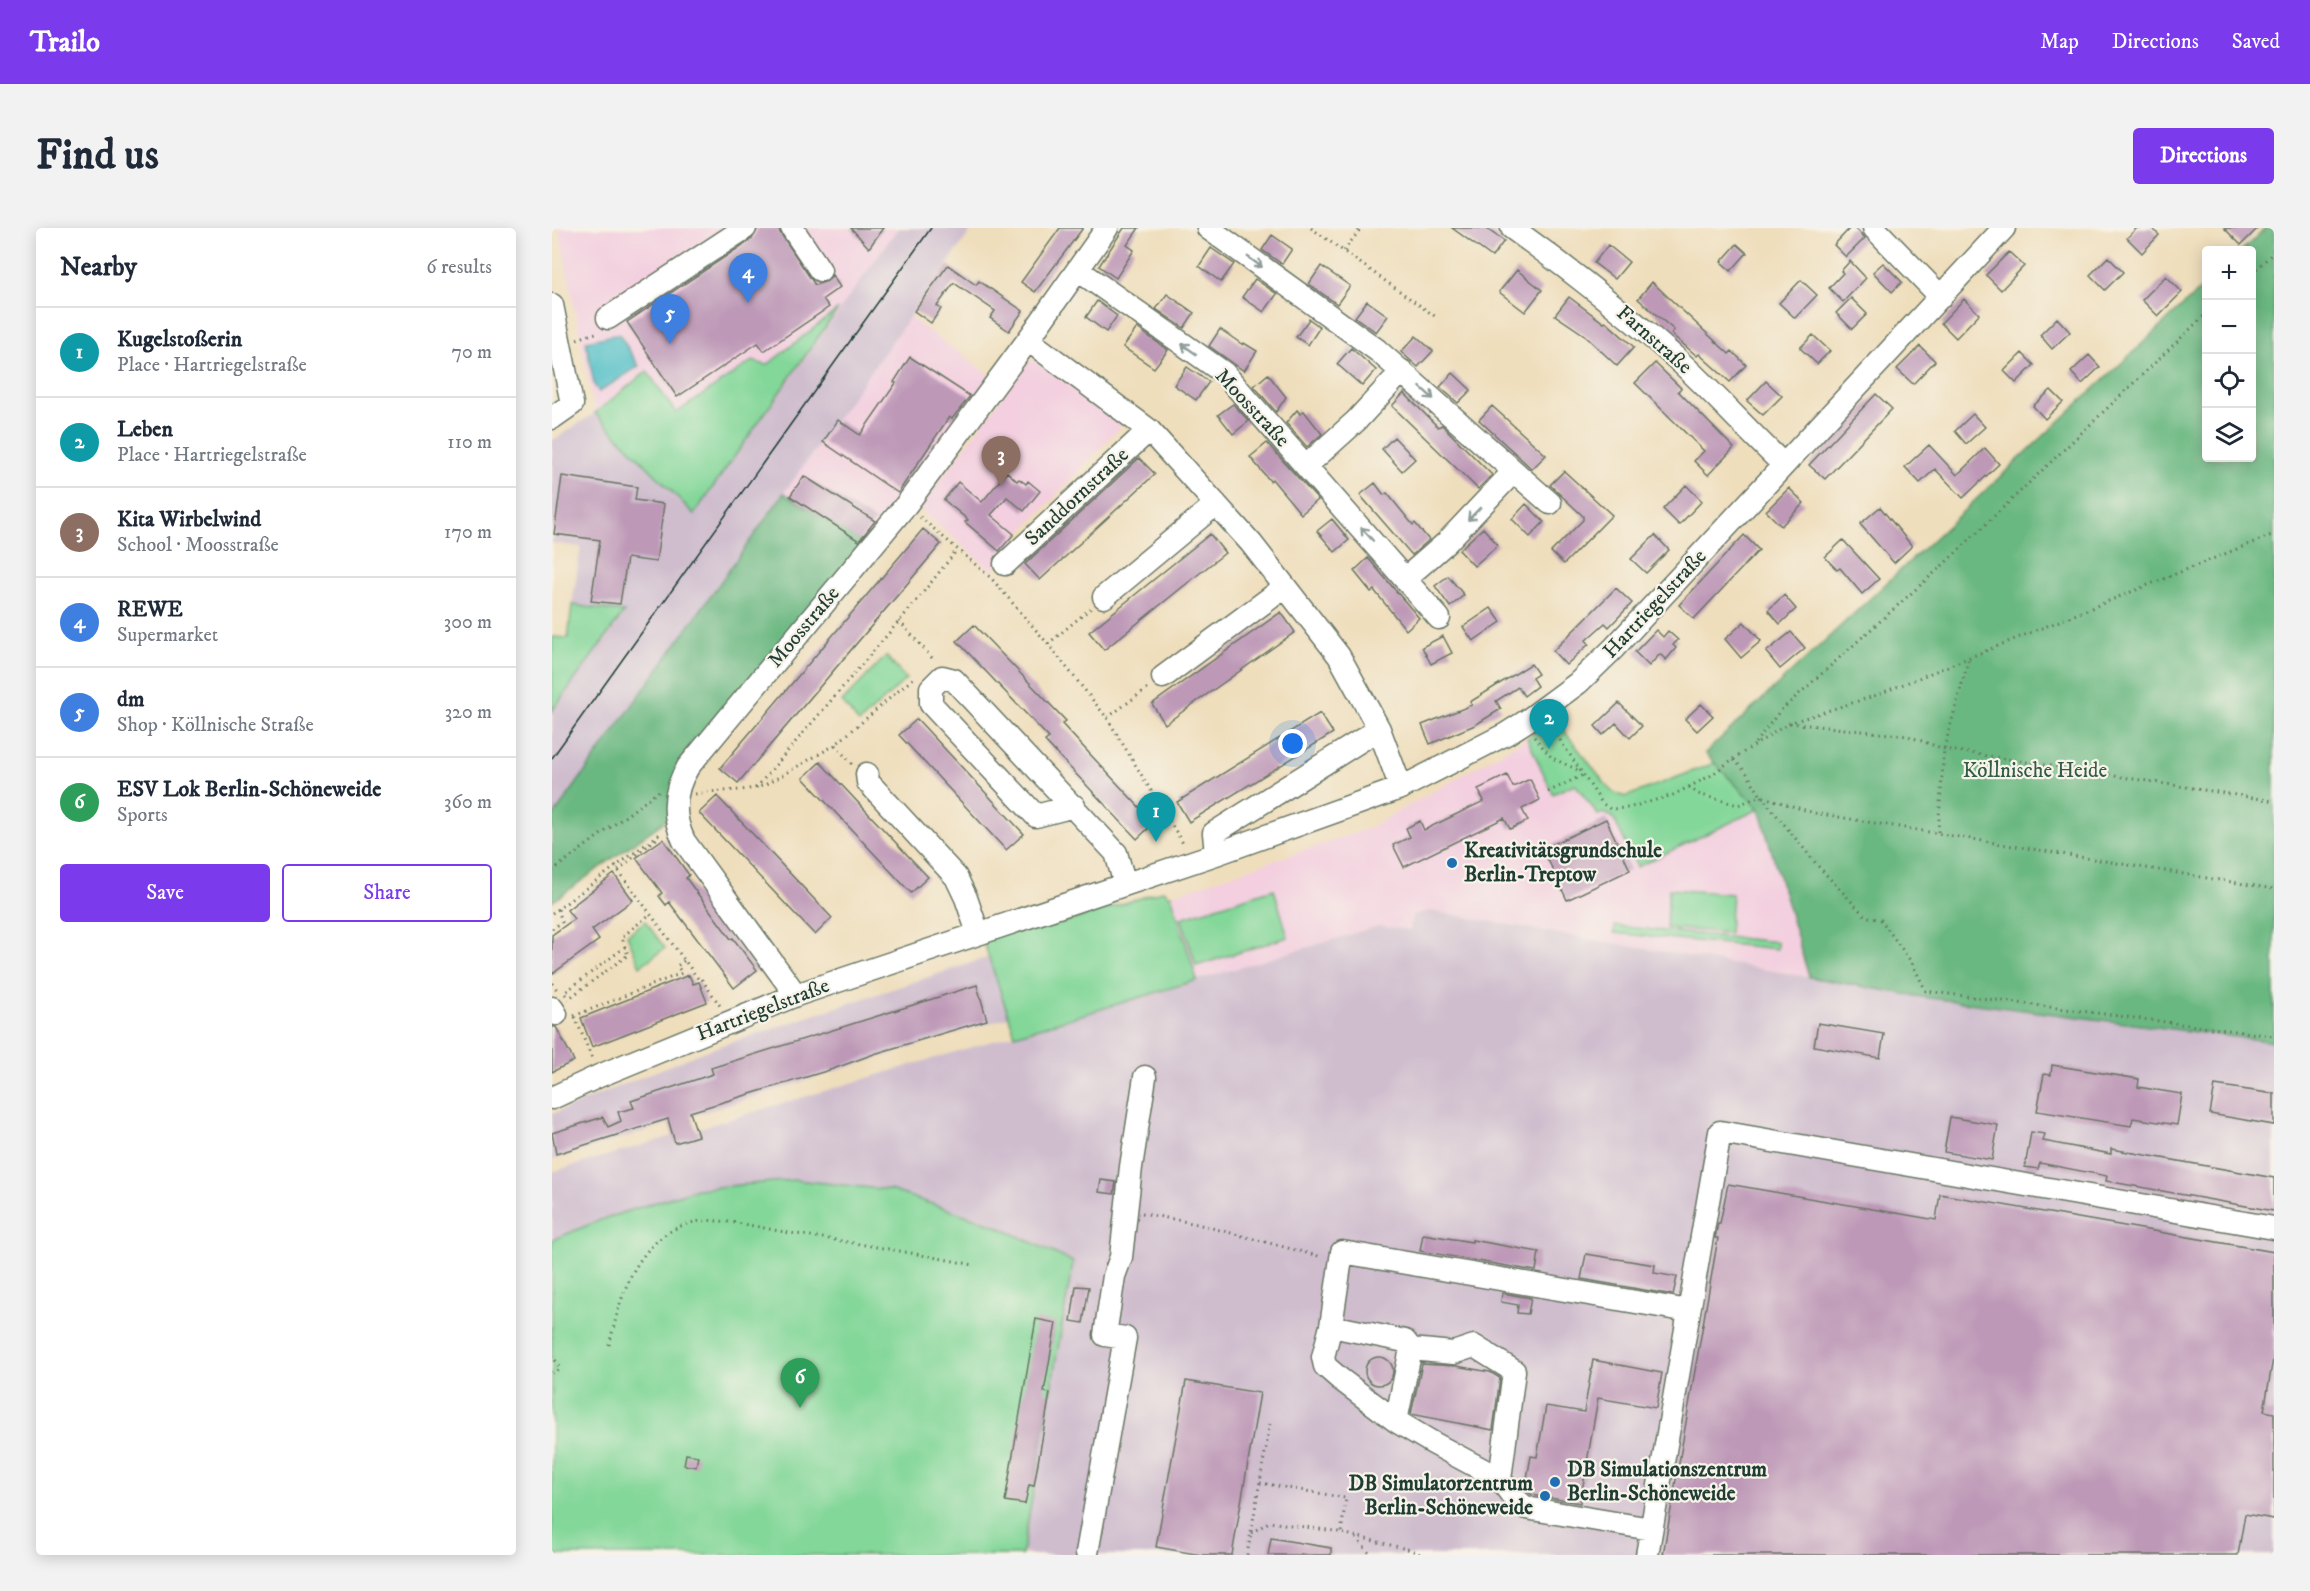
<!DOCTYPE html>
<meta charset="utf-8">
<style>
body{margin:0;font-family:"IM FELL DW Pica",serif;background:#f2f2f3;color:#1f2937}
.controls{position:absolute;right:18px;top:18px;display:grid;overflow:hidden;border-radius:6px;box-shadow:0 3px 15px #0003}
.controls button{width:54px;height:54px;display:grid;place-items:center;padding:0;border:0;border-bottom:2px solid #e0e1e3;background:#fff;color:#1f2937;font:30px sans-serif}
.you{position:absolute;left:741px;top:516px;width:21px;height:21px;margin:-15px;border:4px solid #fff;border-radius:50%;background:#1a73e8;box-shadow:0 0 0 9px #1a73e833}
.badge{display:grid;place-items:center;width:39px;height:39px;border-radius:50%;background:#7c3aed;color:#fff;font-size:20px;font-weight:700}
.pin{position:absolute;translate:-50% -50px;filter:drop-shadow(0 2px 3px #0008)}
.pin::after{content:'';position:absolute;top:32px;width:21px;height:18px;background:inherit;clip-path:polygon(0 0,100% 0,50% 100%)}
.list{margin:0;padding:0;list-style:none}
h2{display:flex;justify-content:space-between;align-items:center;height:78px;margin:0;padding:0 24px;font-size:26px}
h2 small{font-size:20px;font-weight:400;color:#747a83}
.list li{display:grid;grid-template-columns:39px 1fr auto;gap:18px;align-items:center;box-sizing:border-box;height:90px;padding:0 24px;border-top:2px solid #e0e1e3}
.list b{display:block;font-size:22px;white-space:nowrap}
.list p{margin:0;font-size:20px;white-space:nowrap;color:#747a83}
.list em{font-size:20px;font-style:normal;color:#747a83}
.actions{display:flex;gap:12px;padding:18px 24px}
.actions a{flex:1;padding:14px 0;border:2px solid #7c3aed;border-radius:6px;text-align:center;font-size:21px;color:#7c3aed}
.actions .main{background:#7c3aed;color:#fff}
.icon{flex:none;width:33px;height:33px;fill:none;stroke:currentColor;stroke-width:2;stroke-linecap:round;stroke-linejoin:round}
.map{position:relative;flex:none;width:1722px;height:1327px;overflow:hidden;border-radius:6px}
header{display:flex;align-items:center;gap:36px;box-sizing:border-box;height:84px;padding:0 30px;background:#7c3aed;color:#fff}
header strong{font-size:28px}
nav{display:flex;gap:33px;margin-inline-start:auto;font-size:21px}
.intro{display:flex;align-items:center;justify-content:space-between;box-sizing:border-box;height:144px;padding:0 36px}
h1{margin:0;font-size:42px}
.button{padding:15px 27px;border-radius:6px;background:#7c3aed;color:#fff;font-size:21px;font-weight:700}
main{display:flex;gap:36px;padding:0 36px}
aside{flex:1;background:#fff;border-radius:6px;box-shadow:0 3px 15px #0003}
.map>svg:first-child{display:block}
.built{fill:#f3cfdf}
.industrial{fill:#cfbdce}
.green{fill:#83d799;stroke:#518a66;stroke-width:1.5}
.forest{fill:#6ab881;stroke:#447a5a;stroke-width:1.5}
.water{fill:#51bfc7;stroke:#387e7e;stroke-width:1.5}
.building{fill:#bd98b7}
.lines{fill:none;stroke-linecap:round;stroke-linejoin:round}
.minor-casing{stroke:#687564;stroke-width:25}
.path{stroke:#687564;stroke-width:3;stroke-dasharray:1.5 4.5;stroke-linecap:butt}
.minor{stroke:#fff;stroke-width:22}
.tram{stroke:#1f3d34;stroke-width:1.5}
.oneway{stroke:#8f9e9a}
.poi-dot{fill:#1f6fb2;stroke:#f7f3e8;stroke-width:2}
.labels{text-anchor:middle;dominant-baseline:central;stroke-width:4.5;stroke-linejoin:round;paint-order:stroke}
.street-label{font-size:21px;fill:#1f3d34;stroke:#f7f3e8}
.park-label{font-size:21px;fill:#335c48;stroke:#f7f3e8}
.poi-label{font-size:21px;font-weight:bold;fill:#1f3d34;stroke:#f7f3e8;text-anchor:start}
</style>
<header>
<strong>Trailo</strong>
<nav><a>Map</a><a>Directions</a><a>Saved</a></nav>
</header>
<div class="intro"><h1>Find us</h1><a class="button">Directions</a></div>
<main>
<aside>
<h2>Nearby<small>6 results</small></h2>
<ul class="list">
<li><span class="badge" style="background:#0f9aa8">1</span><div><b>Kugelstoßerin</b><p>Place · Hartriegelstraße</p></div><em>70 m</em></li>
<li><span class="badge" style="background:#0f9aa8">2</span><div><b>Leben</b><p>Place · Hartriegelstraße</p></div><em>110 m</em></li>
<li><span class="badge" style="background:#8d6e63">3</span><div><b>Kita Wirbelwind</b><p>School · Moosstraße</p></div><em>170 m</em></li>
<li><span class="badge" style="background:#3f7fe0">4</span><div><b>REWE</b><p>Supermarket</p></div><em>300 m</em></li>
<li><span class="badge" style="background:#3f7fe0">5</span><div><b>dm</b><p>Shop · Köllnische Straße</p></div><em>320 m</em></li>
<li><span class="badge" style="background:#2e9e5b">6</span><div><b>ESV Lok Berlin-Schöneweide</b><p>Sports</p></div><em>360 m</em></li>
</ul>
<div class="actions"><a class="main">Save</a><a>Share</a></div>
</aside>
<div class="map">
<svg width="1722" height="1327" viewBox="0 0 1722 1327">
<rect width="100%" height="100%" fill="#f7f3e8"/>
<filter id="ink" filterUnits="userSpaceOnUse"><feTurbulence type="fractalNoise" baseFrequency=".0167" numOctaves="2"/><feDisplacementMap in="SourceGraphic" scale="12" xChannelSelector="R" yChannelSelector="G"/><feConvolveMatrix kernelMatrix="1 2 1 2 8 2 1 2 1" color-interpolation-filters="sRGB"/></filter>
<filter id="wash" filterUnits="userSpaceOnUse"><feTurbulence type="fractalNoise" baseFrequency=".008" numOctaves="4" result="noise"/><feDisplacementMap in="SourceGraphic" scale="24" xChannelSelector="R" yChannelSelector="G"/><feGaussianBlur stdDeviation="1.35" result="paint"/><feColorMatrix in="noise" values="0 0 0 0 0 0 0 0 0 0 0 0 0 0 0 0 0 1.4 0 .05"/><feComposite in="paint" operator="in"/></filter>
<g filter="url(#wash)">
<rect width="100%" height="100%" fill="#efdebc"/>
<path class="built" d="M7 0H346L142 286 43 185Z
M357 89 441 149 313 316 232 265Z
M483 132 571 196 464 310 463 319 440 343 367 281 476 134Z
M975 510 1001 566 1023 556 1046 587 1051 585 1061 589 1085 639 1207 581 1257 749 878 683 858 703 827 698 645 752 619 667 815 601Z"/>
<path class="industrial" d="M346 0H421L0 590V483L72 384 20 377 29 319 0 315V213L43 185 142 286Z
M878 683 1370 769 1722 814V1327H483L470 1325 520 1034 440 996 338 962 51 991 0 1012V944L827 698 858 702 861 687Z
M437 729 457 789 0 932V886L153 823Z"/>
<path class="green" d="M286 81 142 286 43 185 95 143 124 185 200 133 215 137Z
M20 377 72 384 0 483V409L16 410Z
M334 428 354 451 307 495 290 474Z
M1003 491 1059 563 1073 569 1163 535 1207 581 1085 639 1061 589 1051 585 1046 587 1023 556 1001 566 975 510Z
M722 661 736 709 644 738 629 690Z
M1117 661 1180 666 1177 705 1114 700Z
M613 662 616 668 619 667 645 752 463 807 430 709 504 686 508 696Z
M93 693 113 720 88 738 75 707Z
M1063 698 1225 714V721L1062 705Z
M243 952 338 962 440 996 521 1034 470 1327H0V1012L51 991 145 961Z"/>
<path class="forest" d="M1714 0H1722V814L1370 769 1257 749 1207 581 1153 525 1654 56V230H1700V22H1690Z
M232 265 313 316 132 529 117 590 0 674V590Z"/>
<path class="water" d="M67 106 87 138 47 164 42 157 34 113Z"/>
<g id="blocks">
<path class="building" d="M206 0H225L263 57 275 53 280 47 288 59 271 71 277 79 212 123 206 115 125 169 75 94 200 11Z
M299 0H331L317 20Z
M508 0H531L483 64 469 54Z
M572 0H587L575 17 582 22 564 50 547 38Z
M900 0H933L952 13 940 29Z
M1298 0H1303L1313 10 1294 29 1282 17Z
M1585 0H1600L1607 7 1590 25 1575 10Z
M1672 0H1706L1689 17Z
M720 7 740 21 730 36 710 22Z
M1185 16 1195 25 1179 43 1169 34Z
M1056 17 1077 34 1063 51 1042 35Z
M659 20 682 36 669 54 647 38Z
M1457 24 1472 38 1449 62 1434 47Z
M1556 29 1571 44 1553 62 1538 47Z
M1298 33 1314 50 1291 74 1277 60 1291 45 1289 43Z
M1331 35 1350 54 1340 64 1321 44Z
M396 37 424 57 427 53 471 83 457 103 438 90 443 83 402 55 385 78 389 81 379 95 362 83Z
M769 38 798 58 785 76 757 56Z
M965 42 990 62 973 84 947 64Z
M1614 48 1630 64 1606 88 1590 72Z
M703 51 725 66 712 84 690 69Z
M1249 52 1265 67 1243 90 1227 75Z
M1100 54 1177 126 1180 123 1194 137 1178 154 1147 126 1145 128 1119 106 1122 102 1086 71Z
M615 66 642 85 632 100 604 81Z
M1017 69 1052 95 1054 94 1082 119 1065 138 1031 106 1003 87Z
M1299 70 1315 86 1300 101 1284 85Z
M1412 71 1427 86 1404 110 1389 95Z
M545 73 565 88 554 104 534 89Z
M815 73 836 88 824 104 803 89Z
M1505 90 1518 104 1500 121 1488 107Z
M757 91 768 99 756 117 744 109Z
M585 100 616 122 602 140 571 119Z
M668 101 691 117 692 115 705 123 692 143 657 118Z
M1261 107 1278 123 1265 136 1248 120Z
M864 108 881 123 866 139 849 124Z
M1368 118 1383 133 1361 156 1345 141Z
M799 120 824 142 810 158 785 136Z
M1470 125 1482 137 1464 155 1452 143Z
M1537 127 1548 139 1530 156 1519 144Z
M358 129 418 168 400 191 397 189 346 265 271 214 286 192 308 207 344 155 342 154Z
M1103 135 1129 160 1126 163 1182 220 1156 247 1142 233 1152 223 1083 155Z
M635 139 657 154 644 172 622 157Z
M901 145 919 162 906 175 888 159Z
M716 146 734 169 724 184 702 158Z
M1214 153 1230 168 1211 187 1195 173Z
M1499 162 1511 174 1493 191 1481 178Z
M852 165 886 199 890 197 940 247 926 261 840 178Z
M1324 166 1340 181 1273 251 1257 237Z
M681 176 697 193 681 206 666 187Z
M940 178 994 227 980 241 927 192Z
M745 182 748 186 752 183 770 206 755 219 734 195Z
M1421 186 1433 199 1414 216 1403 203Z
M842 209 863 231 850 243 830 221Z
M715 215 766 272 749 286 720 251 718 253 698 229Z
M1377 217 1405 247 1433 220 1447 236 1411 270 1383 241 1368 255 1353 239Z
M587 230 603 246 488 352 473 336Z
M1012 243 1060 287 1012 336 999 324 1031 292V288L998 257Z
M455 244 465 253 467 251 474 256 476 253 488 263 472 283 455 269 439 287 462 306 447 323 413 294 416 292 392 272 406 254 430 274Z
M10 248 85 259 83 272 112 276 104 334 75 330 68 376 39 373 48 312 2 306Z
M252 248 323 293 307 313 238 268Z
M823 255 832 267 835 265 861 297 863 295 877 312 860 327 808 267Z
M1134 257 1150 273 1127 297 1111 281Z
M1237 260 1252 275 1229 298 1214 283Z
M974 276 992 294 978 309 960 291Z
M1328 279 1360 318 1342 335 1308 296Z
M780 291 797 312 783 324 765 303Z
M931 300 946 317 922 338 907 322Z
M371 301 389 316 186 555 168 540Z
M658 306 673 325 552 422 537 404Z
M1103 307 1117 322 1094 345 1079 331Z
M1192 307 1207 322 1142 391 1127 377Z
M1291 312 1327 351 1310 366 1288 340 1285 342 1273 329Z
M816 330 867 390 854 402 822 362 819 364 802 343Z
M896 348 912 367 898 379 883 358Z
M1064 360 1080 375 1057 399 1053 395 1034 412 1037 416 1014 437 1001 423Z
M1232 367 1244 381 1228 396 1216 382Z
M939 380 949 394 921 413 911 399Z
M729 384 743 404 613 496 600 476Z
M1192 394 1209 413 1189 430 1173 411Z
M422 397 514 493 510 496 602 595 585 611 493 513 497 510 405 413Z
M1104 402 1111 409 1116 403 1126 412 1121 417 1124 420 1114 432 1108 426 1097 438 1083 424Z
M1239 404 1253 420 1228 441 1214 424Z
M891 408 900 425 879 436 870 419Z
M979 436 986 446 980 450 985 458 972 468 966 459 944 473 949 481 923 497 878 516 870 497 920 477 918 474Z
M1067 475 1090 498 1078 510 1064 495 1051 507 1043 498Z
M1149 476 1161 488 1145 503 1133 491Z
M768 485 781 505 637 594 625 574Z
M365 491 472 606 454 622 347 507Z
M268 534 376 649 359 665 251 550Z
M955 547 961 559 978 551 988 572 970 581 976 593 958 601 952 590 852 639 841 617 858 609 854 600 868 593 872 602 932 573 926 561Z
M165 568 280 690 263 707 147 585Z
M1054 591 1078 642 1015 672 991 621Z
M111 611 137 647 134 650 179 711 181 710 205 742 182 760 117 674 114 677 107 668 110 665 84 630Z
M62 646 81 672 40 702 47 712 0 746V707L22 691 15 682Z
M137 747 141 756 147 754 155 774 40 819 29 790Z
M425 757 435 792 322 826 281 841 138 884 146 908 123 915 116 891 4 926 0 905 51 889 56 899 69 893 66 884 82 880 79 873 161 846 159 840Z
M1266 795 1332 806 1328 830 1262 818Z
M0 799H4L22 833 0 844Z
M1500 837 1587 851 1586 859 1630 866 1625 897 1581 890 1579 898 1485 883 1492 846 1499 847Z
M1663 857 1722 866V897L1658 886Z
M1398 889 1446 897 1440 932 1392 924Z
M1479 904 1493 906 1491 913 1559 926V921L1722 950V983L1554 953 1555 948 1488 935 1486 941 1473 939Z
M549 952 564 954 562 966 547 964Z
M1176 956 1384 992 1388 966 1722 1024V1125L1712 1183 1722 1185V1291L1693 1286 1686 1327H1111L1166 1010H1163L1166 995H1168Z
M871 1006 920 1014V1012L987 1024 984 1043 868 1023Z
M1034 1026 1103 1037 1102 1045 1125 1049 1121 1067 1029 1051Z
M524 1058 537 1059 531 1095 519 1093Z
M950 1065 979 1070 976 1086 965 1085 966 1077 949 1074Z
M484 1091 504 1095 492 1164 498 1165 482 1258 477 1257 473 1276 453 1273Z
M813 1143a14 14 0 1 1 28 0a14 14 0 1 1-28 0Z
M1041 1132 1110 1145 1104 1180 1046 1170 1028 1275 980 1267 973 1261 979 1228 985 1229 994 1178 1032 1184Z
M870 1136 904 1138 938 1144 948 1150 941 1202 859 1186Z
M634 1153 708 1165 680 1327H649L604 1319Z
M134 1226 146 1228 144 1239 132 1237Z
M719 1310 779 1320V1327H716Z"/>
</g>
</g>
<g filter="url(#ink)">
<use href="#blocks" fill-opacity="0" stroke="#687564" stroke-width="1.5"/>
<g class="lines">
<g class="minor-casing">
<path id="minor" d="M240 0 268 42
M656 0 825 122 998 275
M960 0C1017 41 1072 84 1125 131 1162 165 1195 202 1232 237
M1322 0 1389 69
M526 42 672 145 887 390
M0 77 20 176 0 190
M56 90 193 0
M476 112 597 202 699 315 787 428 827 501 849 560
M754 238 804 193 850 143
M453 336 597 202
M854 350 894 315 962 243
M552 369 664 276
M611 449 733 359
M315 546 316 554 404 649 414 670 426 705
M522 578 484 588 379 476V460L390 449 402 452 564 625 573 656
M664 626 662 605 827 501
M244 767 132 613C120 588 121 563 136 539L354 277 476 112 555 0
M0 780 4 786
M0 870 47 848 244 767 664 626 849 560 954 506 976 492 1026 455 1061 421 1452 0
M779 1098 853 1113 859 1121 844 1193
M859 1121 901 1125 922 1118 962 1143 948 1251
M1099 1301 974 1280 962 1270 948 1251 881 1215 844 1193 788 1151 773 1138 771 1129 779 1098 790 1024 1137 1083
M535 1325 573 1110 553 1107 562 1048 569 1029 579 939 593 849
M1095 1327 1168 904 1722 1000"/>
</g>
<path class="path" d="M759 0 884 89
M792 23 809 0
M1700 45 1722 24
M25 111 47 104
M368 289 439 350 496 416 555 490 597 459
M347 393 381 431
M496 416 539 380
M555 490 632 617
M1238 495 1356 508 1392 521 1722 573
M998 497 1050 575 1058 581 1076 580 1121 567 1158 548 1181 531 1194 544 1209 568 1262 585 1722 661
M982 509 1000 530 1026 542
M1203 515 1228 483 1392 336 1654 86
M283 517 300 536
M1181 531 1237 495 1322 468 1722 306
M1137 559 1146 566 1186 577 1209 568 1266 638 1313 688 1329 692 1360 735 1374 763 1722 808
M204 560 361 377 405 322
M996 564 1031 547
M143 566C166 561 191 565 213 557L283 517 364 448
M1386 604 1392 521 1417 430
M63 638 147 752H150L169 779
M66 642 108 608
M0 643 107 563
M0 685 6 681
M0 701 10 694 6 681 109 605
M73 719 70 709 97 687
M0 755 6 763
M14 767 12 765 73 719 76 727 16 771
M22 788 130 745 125 738 132 733
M23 789 41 833
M590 985 645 996 770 1029
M57 1117C68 1075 76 1033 114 1006 129 996 147 991 165 993 189 994 214 1001 238 1005 299 1014 361 1025 422 1037
M0 1127 8 1140 0 1145
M708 1255 794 1270 789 1305
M699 1305 717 1294 782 1303 859 1322 870 1327
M804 1310 819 1327
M695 1327 718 1196"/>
<use href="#minor" class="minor"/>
<path class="tram" d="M0 530 379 0"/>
</g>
<defs><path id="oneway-shaft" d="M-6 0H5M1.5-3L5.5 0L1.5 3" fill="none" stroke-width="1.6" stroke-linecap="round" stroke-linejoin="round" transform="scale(1.5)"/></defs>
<g class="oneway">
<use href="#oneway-shaft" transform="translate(703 34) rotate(36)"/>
<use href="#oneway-shaft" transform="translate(637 121) rotate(-145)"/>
<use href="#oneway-shaft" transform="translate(875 165) rotate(42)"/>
<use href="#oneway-shaft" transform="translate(922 286) rotate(134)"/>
<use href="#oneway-shaft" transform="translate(815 306) rotate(-132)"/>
</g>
</g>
<g class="poi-dot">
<circle cx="900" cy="635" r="6"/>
<circle cx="1003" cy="1254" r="6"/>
<circle cx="993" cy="1268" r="6"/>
</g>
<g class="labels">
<g class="street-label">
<text transform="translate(1102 112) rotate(41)">Farnstraße</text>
<text transform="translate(700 180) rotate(47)">Moosstraße</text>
<text transform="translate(525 269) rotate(-43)">Sanddornstraße</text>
<text transform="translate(1103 376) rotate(-47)">Hartriegelstraße</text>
<text transform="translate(252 399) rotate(-50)">Moosstraße</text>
<text transform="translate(211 782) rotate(-21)">Hartriegelstraße</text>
</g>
<g class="park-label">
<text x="1483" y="543">Köllnische Heide</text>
</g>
<g class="poi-label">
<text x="912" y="623">Kreativitätsgrundschule<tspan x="912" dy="24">Berlin-Treptow</tspan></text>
<text x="1015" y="1242">DB Simulationszentrum<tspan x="1015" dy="24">Berlin-Schöneweide</tspan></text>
<text x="981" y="1256" text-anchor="end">DB Simulatorzentrum<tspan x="981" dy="24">Berlin-Schöneweide</tspan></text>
</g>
</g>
</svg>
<div class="controls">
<button>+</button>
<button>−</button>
<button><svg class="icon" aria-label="locate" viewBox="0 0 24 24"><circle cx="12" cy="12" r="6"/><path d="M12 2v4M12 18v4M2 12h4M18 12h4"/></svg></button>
<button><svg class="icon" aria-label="layers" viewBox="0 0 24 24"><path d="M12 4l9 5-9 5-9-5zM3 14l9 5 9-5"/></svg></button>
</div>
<div class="you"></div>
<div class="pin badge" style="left:604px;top:614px;background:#0f9aa8">1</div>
<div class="pin badge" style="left:997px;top:521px;background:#0f9aa8">2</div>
<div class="pin badge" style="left:449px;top:258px;background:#8d6e63">3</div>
<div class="pin badge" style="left:196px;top:75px;background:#3f7fe0">4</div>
<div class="pin badge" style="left:118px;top:116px;background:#3f7fe0">5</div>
<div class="pin badge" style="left:248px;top:1180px;background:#2e9e5b">6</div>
</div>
</main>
